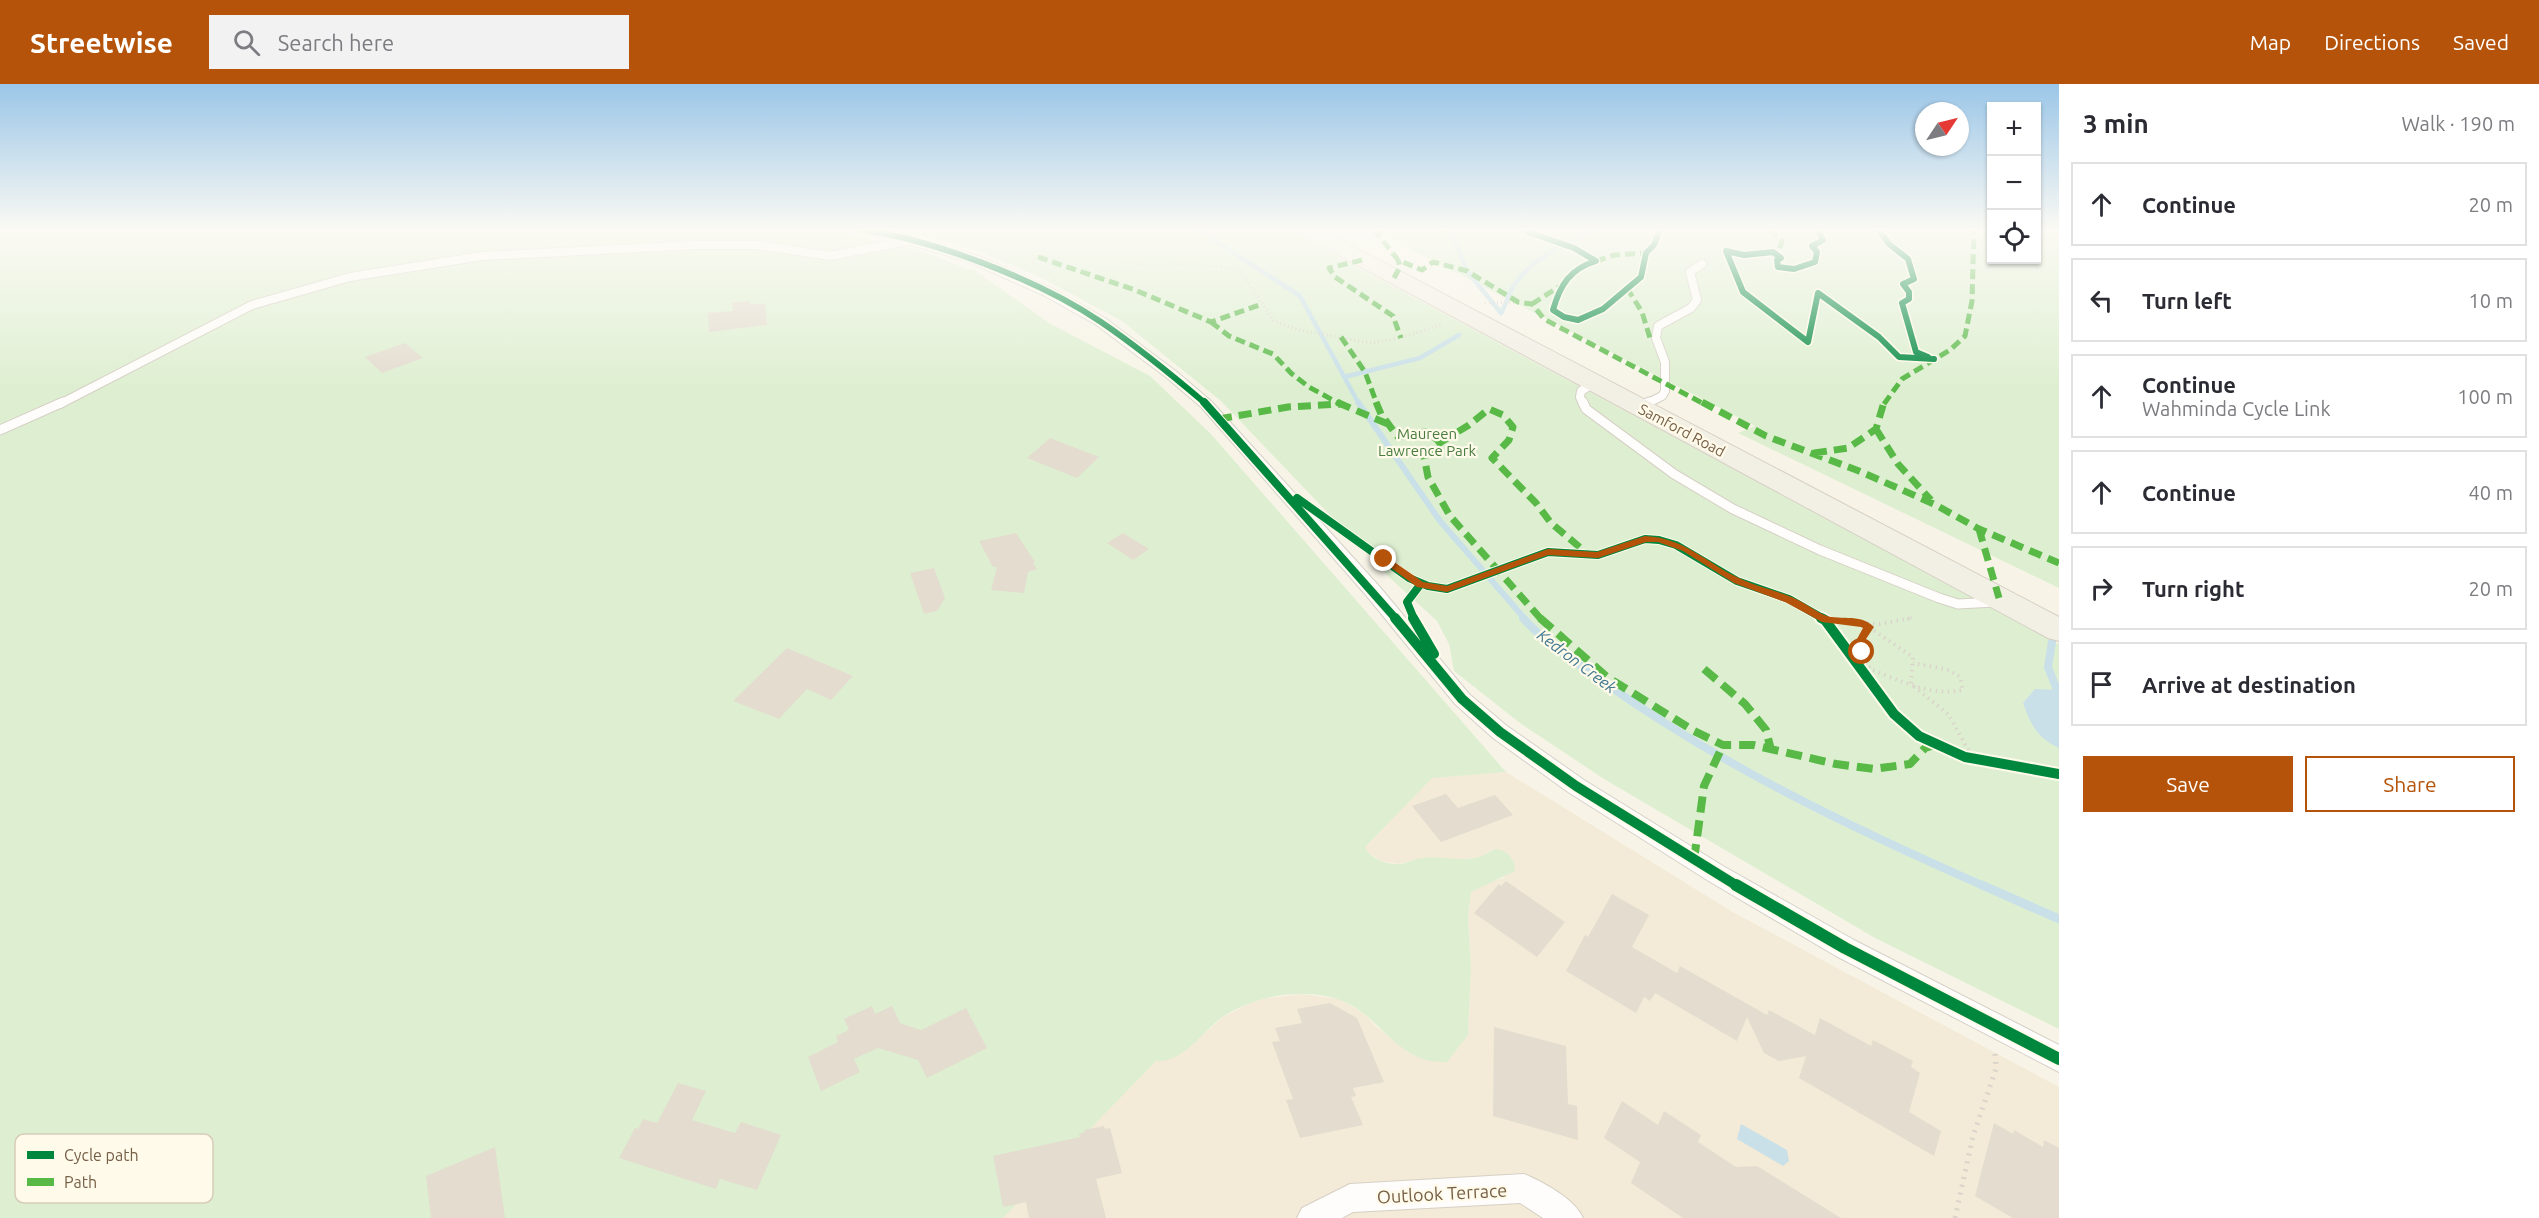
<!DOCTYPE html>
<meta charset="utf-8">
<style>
body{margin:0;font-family:Ubuntu,sans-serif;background:#f2f2f3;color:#2b2b33}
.controls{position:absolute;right:18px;top:18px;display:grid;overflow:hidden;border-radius:0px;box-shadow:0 2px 4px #0004}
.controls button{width:54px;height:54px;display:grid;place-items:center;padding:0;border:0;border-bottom:2px solid #e1e1e2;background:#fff;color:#2b2b33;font:30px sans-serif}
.compass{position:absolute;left:1915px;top:18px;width:54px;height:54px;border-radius:50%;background:#fff;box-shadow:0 2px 4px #0004;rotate:55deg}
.stop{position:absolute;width:18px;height:18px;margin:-14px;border:4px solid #b45309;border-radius:50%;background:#fff}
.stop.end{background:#b45309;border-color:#fff;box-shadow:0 2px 6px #0008}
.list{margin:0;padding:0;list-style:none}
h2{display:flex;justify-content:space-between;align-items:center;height:78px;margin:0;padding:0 24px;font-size:26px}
h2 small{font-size:20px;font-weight:400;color:#7c7c81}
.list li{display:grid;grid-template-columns:39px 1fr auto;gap:18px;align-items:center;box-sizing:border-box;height:84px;margin:0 12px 12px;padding:0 12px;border:2px solid #e1e1e2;border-radius:0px}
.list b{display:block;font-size:22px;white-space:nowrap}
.list p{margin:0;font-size:20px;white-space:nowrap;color:#7c7c81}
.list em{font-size:20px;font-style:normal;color:#7c7c81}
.actions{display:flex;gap:12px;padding:18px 24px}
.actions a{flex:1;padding:14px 0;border:2px solid #b45309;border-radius:0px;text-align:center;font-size:21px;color:#b45309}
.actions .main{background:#b45309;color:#fff}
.icon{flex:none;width:33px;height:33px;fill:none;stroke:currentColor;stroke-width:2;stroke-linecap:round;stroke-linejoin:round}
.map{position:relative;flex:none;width:2059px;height:1134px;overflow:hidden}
header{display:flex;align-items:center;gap:36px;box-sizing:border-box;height:84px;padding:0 30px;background:#b45309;color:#fff}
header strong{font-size:28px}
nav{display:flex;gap:33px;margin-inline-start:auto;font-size:21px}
.search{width:420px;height:54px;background:#f2f2f3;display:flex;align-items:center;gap:15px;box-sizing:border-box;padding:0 21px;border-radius:0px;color:#7c7c81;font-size:22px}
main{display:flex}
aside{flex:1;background:#fff}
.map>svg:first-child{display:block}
.residential{fill:#f3ebd7}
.green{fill:#deefd1}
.water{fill:#c9e0e8}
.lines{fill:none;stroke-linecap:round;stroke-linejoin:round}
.stream-far3{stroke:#c9e0e8;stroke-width:4.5}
.stream-far2{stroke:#c9e0e8;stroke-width:6}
.stream-far1{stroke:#c9e0e8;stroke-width:8}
.stream{stroke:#c9e0e8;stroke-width:9}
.building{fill:#e3dccf}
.lane-far1-casing{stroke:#d6d0c5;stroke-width:10}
.lane-casing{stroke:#d6d0c5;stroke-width:11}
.street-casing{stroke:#d6d0c5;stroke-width:2}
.primary-casing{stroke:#d6cfc4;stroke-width:2}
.path-far2{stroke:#dad4cb;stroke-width:3;stroke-dasharray:1 3;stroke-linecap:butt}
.path-far1{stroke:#dad4cb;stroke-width:4;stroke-dasharray:1.5 4.5;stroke-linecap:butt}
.path{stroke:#dad4cb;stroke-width:5;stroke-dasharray:2 6;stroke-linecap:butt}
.lane-far1{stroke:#fefdfb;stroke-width:8}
.lane{stroke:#fefdfb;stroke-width:9}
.street{fill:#fefdfb;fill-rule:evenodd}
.primary{fill:#f2efe4;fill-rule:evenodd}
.quiet-far2{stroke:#58b947;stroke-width:5;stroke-dasharray:10 5;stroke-linecap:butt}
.quiet-far1{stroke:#58b947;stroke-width:7;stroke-dasharray:13 7;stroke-linecap:butt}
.quiet{stroke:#58b947;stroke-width:8;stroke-dasharray:16 8;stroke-linecap:butt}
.cycleway-far3-casing{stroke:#fffae9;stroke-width:9}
.cycleway-far2-casing{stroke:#fffae9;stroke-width:10}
.cycleway-far1-casing{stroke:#fffae9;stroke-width:14}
.cycleway-casing{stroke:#fffae9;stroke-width:16}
.cycleway-far3{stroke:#00873e;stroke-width:6}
.cycleway-far2{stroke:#00873e;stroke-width:8}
.cycleway-far1{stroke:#00873e;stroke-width:10}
.cycleway{stroke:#00873e;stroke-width:12}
.route{fill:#b45309}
.labels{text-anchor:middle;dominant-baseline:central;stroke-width:4.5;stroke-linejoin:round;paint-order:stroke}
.street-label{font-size:15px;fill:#765f47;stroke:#fffae9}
.park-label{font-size:15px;fill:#477c3e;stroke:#fffae9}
.water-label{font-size:16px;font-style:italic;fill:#427892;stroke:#fffae9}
.near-street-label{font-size:18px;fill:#765f47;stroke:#fffae9}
.key{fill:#fffae9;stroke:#d6ccb8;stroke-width:1.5}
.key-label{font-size:16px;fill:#765f47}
</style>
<header>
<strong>Streetwise</strong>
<div class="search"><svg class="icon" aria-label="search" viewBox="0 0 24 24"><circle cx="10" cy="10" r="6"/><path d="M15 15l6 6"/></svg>Search here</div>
<nav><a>Map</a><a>Directions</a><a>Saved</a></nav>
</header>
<main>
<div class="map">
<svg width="2059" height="1134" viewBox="0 0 2059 1134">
<rect width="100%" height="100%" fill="#f7f4e7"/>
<path class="residential" d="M1506 688 1731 827 2059 1003V1134H401L1184 967 1223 933 1258 915 1302 910 1340 915 1363 929 1377 943 1414 972 1468 950 1471 884 1468 834 1471 808 1488 798 1504 794 1493 765 1481 773 1455 776 1423 774 1399 780 1381 777 1366 767 1360 753 1410 698 1435 693Z"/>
<path class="green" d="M0 145H816C853 151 890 158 926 169 943 174 957 183 974 186L1049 239 1150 292 1211 350 1506 688 1432 694 1365 763C1370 775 1388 781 1400 780 1408 779 1415 774 1423 774 1442 772 1460 778 1479 773 1487 771 1492 763 1501 766 1510 769 1516 778 1515 787L1471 808 1468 834 1471 884 1468 951 1447 978C1407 980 1391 951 1363 929 1346 915 1324 910 1303 910 1275 909 1247 918 1224 932 1203 946 1184 979 1156 977L1003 1134H0Z
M888 145H1286L2059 560V945L1875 854 1604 695 1520 639 1454 587 1449 560 1437 537 1391 495 1221 317 1122 237 1040 193 975 166 918 150Z
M1371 145H1991L1992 176H2036L2037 145H2059V504L1738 349 1755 342Z"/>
<path class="water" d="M2035 605 2059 606V664C2037 654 2031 641 2023 619Z
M1741 1040 1787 1066 1789 1077 1783 1082 1737 1055Z"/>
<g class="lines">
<path class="stream-far3" d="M1197 145 1300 212 1359 320
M1452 150 1467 187 1501 229C1506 221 1508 211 1513 203 1532 172 1569 158 1600 145
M1344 293 1420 274 1459 251"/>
<path class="stream-far2" d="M1358 318 1440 437 1525 535"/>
<path class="stream-far1" d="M1523 534C1546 560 1577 579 1605 599 1722 682 1854 745 1986 803
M2052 558 2048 583 2057 606"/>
<path class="stream" d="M1982 801 2059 835"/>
</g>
<path class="building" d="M750 217V221L765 219 767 241 709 248 708 229 733 227 732 219Z
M405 259 423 274 382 289 365 273Z
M1050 354 1099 373 1077 394 1027 374Z
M1016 449 1035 478 1033 479 1037 485 1028 488 1024 509 991 506 997 483H993L979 457Z
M1123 449 1149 465 1133 476 1107 459Z
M934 484 945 514 937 527 924 530 910 489Z
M787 564 853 592 831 616 807 605 779 635 733 617Z
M1446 710 1458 724 1495 711 1513 731 1441 758 1412 722Z
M1506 797 1565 838 1537 873 1474 829 1499 800 1501 802Z
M1612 810 1649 831 1632 863 1677 889 1680 882 1767 931 1769 926 1815 951 1820 934 1871 962 1873 956 1913 977 1911 983 1920 989 1909 1028 1941 1047 1934 1072 1799 994 1806 972 1779 977 1764 969 1747 933 1737 957 1655 909 1650 917 1644 913 1636 929 1566 887 1585 851 1588 853Z
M1330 919 1357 934 1384 998 1353 1004 1356 1012 1351 1013 1363 1041 1300 1054 1286 1016 1293 1015 1272 958 1280 957 1275 944 1302 939 1297 925Z
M872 922 875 930 892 922 900 939 921 946 966 924 987 964 927 994 918 976 878 964 854 975 860 988 821 1007 808 973 838 958 836 952 849 946 844 935Z
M1494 943 1566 962 1568 1020 1577 1022 1578 1056 1493 1032Z
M678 999 706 1007 692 1036 735 1049 741 1038 781 1051 757 1106 720 1095 716 1105 619 1074 635 1044 638 1045 643 1035 657 1039Z
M1622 1017 1658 1041 1664 1027 1701 1051 1698 1058 1736 1083 1757 1082 1841 1134H1683L1631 1099 1640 1078 1604 1054Z
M1994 1039 2013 1050 2014 1046 2043 1063 2044 1056 2059 1064V1134H2013L1975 1112Z
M1104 1042 1105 1045 1110 1044 1122 1089 1096 1095 1106 1134H1029L1026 1118 1003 1123 993 1072 1080 1053 1079 1050 1085 1048 1084 1046Z
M495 1063 505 1134H431L426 1092Z"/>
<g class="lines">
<g class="lane-far1-casing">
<path id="lane-far1" d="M60 320 252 221 350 193 482 172 696 161H759L830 172 912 156
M1583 320 1580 313 1581 307 1594 299
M1646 320 1662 312 1665 307V278L1656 254 1658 242 1691 224 1697 216 1690 188 1702 180"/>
</g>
<g class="lane-casing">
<path id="lane" d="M1583 318 1586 325 1674 390 1733 425 1820 466 1939 514 1958 520 1995 518
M1639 323 1649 318
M0 346 63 318"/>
</g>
<g class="street-casing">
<path id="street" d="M854 145H884L979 172 1053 205 1105 234 1177 288 1211 317 1379 502 1469 610 1507 642 1584 696 1723 782 1854 856 2059 961V988L1836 872 1707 796 1568 708 1493 654 1455 620 1365 510 1201 323 1167 294 1095 240 1043 211 969 178 880 152 856 148Z
M1524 1090C1543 1098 1575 1115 1583 1134H1543L1520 1119 1353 1128 1342 1134H1297L1302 1124 1350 1100Z"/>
</g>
<g class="primary-casing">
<path id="primary" d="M1295 145H1320L2059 533V557L2048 554 1298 149Z"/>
</g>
<path class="path-far2" d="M1053 192 1031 177 1033 173H1112L1134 180 1154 182 1188 180 1239 185 1274 237 1299 246 1371 259 1401 254 1443 240
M1485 219 1518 218
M1907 535 1914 533"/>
<path class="path-far1" d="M1825 536 1879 540 1912 534
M1864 540 1913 573 1911 600 1949 631 1973 675
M1869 543 1862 564 1870 585C1899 596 1931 613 1963 606L1960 593 1949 586 1913 579"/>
<path class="path" d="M1955 1134 1973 1052 1996 985 1995 967"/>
<use href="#lane-far1" class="lane-far1"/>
<use href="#lane" class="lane"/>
<use href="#street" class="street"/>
<use href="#primary" class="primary"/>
<path class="quiet-far2" d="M1374 145 1398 176 1422 186 1433 178 1467 187 1518 218 1532 220 1544 235 1704 320
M1440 145H1455
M1772 145 1771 148 1782 157 1778 170
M1038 173 1135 206 1211 238 1262 220
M1362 176 1329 184 1335 193 1393 232 1401 254
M1596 177 1615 171 1646 169
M1394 194 1400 183 1398 176
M1627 204 1642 228 1650 254
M1532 220 1560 202
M1211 238 1229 252 1273 270 1292 290 1309 303 1340 320
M1341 253 1365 288 1377 320
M1884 320 1902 295 1950 266 1965 252 1972 217 1974 145"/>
<path class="quiet-far1" d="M1337 318 1341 320
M1376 318 1381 330 1398 353 1425 348 1441 358 1424 372 1428 393 1450 432 1541 535
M1702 318 1766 352 1859 387 1934 420 1979 445 2059 479
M1219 335 1288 323 1341 320 1388 340
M1876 345 1898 380 1931 416
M1441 358 1469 341 1489 325 1503 331 1513 343 1509 356 1492 374 1536 419 1551 439 1589 471
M1814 369 1848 364 1876 345 1884 318
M1979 445 1999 514"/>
<path class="quiet" d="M1540 534 1607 593 1694 647 1723 661H1753L1836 680 1874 685 1910 680 1925 664 1935 661
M1704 585 1745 620 1766 646 1771 666
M1694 776 1704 702 1723 661"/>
<g class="cycleway-far3-casing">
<path id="cycleway-far3" d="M860 145C934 156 1039 196 1101 238 1138 263 1172 291 1206 320
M1527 145 1528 148 1574 164 1596 177C1570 185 1560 201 1553 226L1564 233 1578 236 1603 225 1641 193 1646 169 1654 161 1660 145
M1817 145 1823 156 1812 162 1817 168 1815 178 1794 185 1778 183 1777 176 1781 174 1773 168 1744 171 1726 167 1743 208 1808 258 1818 209 1879 253 1899 273 1934 275
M1878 145 1889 160 1908 175 1914 195 1903 200 1909 208V215L1902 219 1916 268 1928 273"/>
</g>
<g class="cycleway-far2-casing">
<path id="cycleway-far2" d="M1204 318 1396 535
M1297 414 1409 494 1428 502 1447 505 1548 468 1598 471 1645 455 1659 456 1676 461 1737 497 1789 515 1824 535
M1414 535 1407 518 1420 501"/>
</g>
<g class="cycleway-far1-casing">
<path id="cycleway-far1" d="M1395 534 1462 615 1500 648 1576 702 1739 803
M1413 534 1434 570
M1821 534 1825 536 1894 630 1919 652 1965 673 2059 690"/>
</g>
<g class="cycleway-casing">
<path id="cycleway" d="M1736 801 1845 864 2059 975"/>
</g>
<use href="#cycleway-far3" class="cycleway-far3"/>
<use href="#cycleway-far2" class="cycleway-far2"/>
<use href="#cycleway-far1" class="cycleway-far1"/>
<use href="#cycleway" class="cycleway"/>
</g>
<linearGradient id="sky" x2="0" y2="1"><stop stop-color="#9bc6e8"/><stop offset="0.48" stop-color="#fbfaf4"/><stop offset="1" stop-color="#fbfaf4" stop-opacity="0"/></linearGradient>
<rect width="2059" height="304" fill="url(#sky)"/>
<path class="route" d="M1645 452C1686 454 1707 480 1741 495 1756 502 1773 506 1789 512 1800 516 1811 524 1822 530 1837 538 1860 528 1874 543L1866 555 1867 568 1862 572 1857 568V555L1863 544 1861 543 1822 538 1785 518 1734 499 1683 467 1658 458H1646L1598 474 1548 471 1447 508 1417 503 1379 475 1387 473 1423 498 1447 502 1548 465 1597 468Z"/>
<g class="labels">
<g class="street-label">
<text transform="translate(1682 346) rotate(28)">Samford Road</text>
</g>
<g class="park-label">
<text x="1427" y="349">Maureen<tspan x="1427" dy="17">Lawrence Park</tspan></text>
</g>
<g class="water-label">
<text transform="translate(1577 577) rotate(37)">Kedron Creek</text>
</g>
<g class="near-street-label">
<text transform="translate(1442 1109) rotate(-3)">Outlook Terrace</text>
</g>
</g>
<rect x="15" y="1050" width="198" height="69" rx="9" class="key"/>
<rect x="27" y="1067" width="27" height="8" fill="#00873e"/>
<rect x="27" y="1094" width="27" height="8" fill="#58b947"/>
<g class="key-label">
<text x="64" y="1077">Cycle path</text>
<text x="64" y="1104">Path</text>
</g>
</svg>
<div class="controls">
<button>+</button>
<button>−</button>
<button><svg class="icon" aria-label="locate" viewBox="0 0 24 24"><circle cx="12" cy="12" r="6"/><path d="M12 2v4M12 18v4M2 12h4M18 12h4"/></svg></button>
</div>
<svg class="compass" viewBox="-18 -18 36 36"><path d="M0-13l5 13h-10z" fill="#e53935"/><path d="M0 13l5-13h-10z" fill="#7c7c81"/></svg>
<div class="stop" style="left:1862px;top:568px"></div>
<div class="stop end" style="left:1384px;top:475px"></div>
</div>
<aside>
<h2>3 min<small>Walk · 190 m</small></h2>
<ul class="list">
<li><svg class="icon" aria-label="ahead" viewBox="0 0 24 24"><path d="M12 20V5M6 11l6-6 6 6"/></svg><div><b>Continue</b></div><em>20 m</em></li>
<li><svg class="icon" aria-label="left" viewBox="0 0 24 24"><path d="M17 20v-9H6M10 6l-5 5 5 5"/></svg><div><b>Turn left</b></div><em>10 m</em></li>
<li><svg class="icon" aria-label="ahead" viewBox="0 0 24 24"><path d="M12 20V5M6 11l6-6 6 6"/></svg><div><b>Continue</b><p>Wahminda Cycle Link</p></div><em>100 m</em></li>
<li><svg class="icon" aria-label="ahead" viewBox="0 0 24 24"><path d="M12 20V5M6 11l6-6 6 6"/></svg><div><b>Continue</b></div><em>40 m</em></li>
<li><svg class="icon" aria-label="right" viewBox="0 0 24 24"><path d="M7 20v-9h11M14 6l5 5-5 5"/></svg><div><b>Turn right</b></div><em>20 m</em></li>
<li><svg class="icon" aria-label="arrive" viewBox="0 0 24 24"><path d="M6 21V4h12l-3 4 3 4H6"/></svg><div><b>Arrive at destination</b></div></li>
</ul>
<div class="actions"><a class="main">Save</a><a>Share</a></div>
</aside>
</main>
